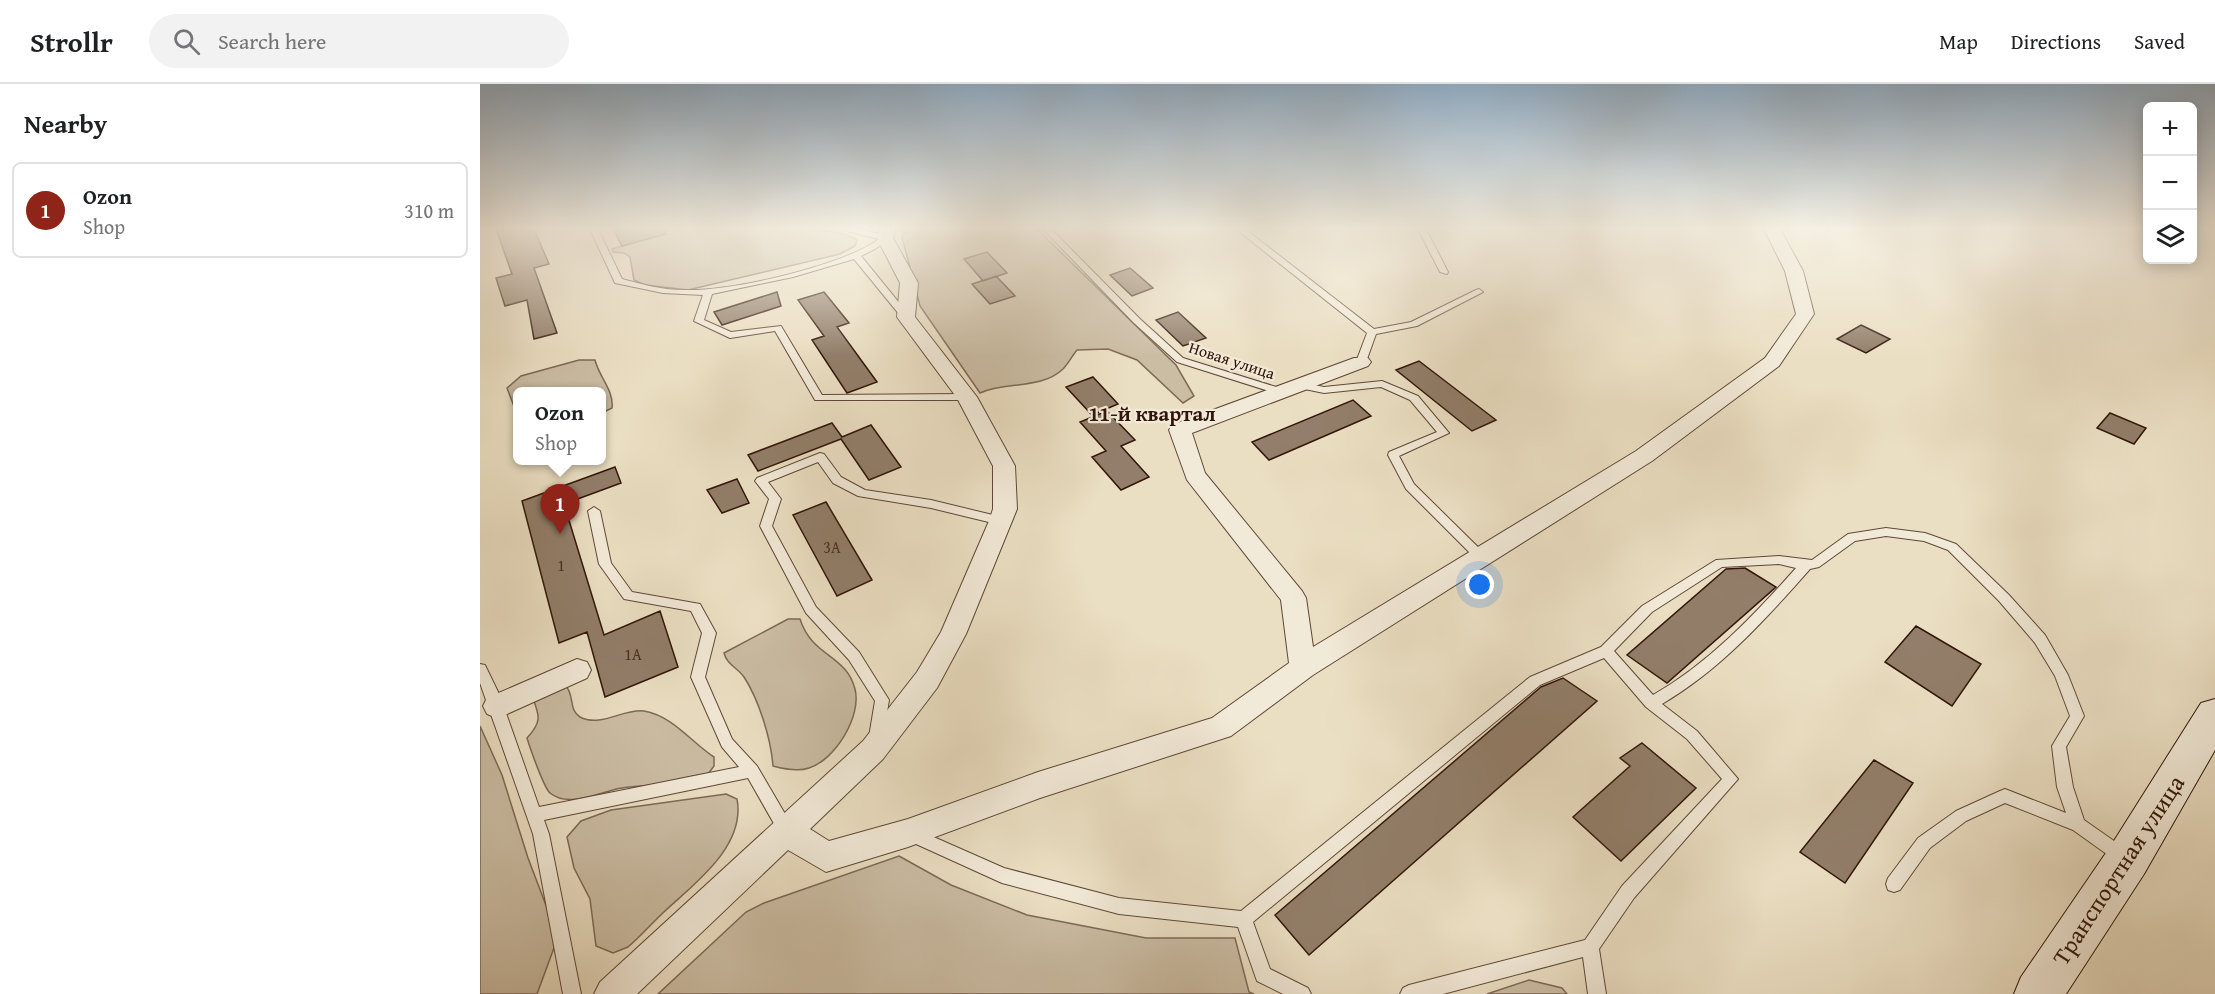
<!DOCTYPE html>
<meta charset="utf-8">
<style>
body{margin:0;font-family:"Gentium Book Plus",serif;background:#f2f2f2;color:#202124}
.controls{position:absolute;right:18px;top:18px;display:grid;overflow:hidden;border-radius:9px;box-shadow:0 3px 15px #0003}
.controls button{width:54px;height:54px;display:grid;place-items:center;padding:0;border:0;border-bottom:2px solid #e0e0e0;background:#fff;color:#202124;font:30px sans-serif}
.you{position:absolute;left:1000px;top:501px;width:21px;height:21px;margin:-15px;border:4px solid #fff;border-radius:50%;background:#1a73e8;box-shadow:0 0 0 9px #1a73e833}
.badge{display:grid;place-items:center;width:39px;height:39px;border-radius:50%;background:#8f2418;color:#fff;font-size:20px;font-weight:700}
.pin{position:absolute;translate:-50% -50px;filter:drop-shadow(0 2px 3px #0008)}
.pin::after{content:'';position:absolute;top:32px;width:21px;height:18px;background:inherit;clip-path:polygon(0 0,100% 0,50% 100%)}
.popup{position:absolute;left:33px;top:303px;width:93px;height:78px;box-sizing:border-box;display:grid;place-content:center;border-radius:9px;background:#fff;filter:drop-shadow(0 2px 4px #0005);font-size:20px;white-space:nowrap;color:#757577}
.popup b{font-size:22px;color:#202124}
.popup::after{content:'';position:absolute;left:50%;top:100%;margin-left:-12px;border:12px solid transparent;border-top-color:#fff}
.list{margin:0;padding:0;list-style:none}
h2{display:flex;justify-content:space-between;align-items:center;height:78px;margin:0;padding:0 24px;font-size:26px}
h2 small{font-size:20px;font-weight:400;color:#757577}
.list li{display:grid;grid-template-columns:39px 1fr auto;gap:18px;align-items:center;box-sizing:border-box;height:96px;margin:0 12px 12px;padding:0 12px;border:2px solid #e0e0e0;border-radius:9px}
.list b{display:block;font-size:22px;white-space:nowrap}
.list p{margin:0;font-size:20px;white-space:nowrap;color:#757577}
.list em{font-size:20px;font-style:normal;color:#757577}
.icon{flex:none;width:33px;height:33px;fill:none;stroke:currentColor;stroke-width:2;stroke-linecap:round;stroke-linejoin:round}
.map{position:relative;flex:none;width:1735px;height:910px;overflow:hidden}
header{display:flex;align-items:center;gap:36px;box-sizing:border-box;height:84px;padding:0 30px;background:#fff;border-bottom:2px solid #e0e0e0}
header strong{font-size:28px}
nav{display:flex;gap:33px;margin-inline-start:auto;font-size:21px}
.search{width:420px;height:54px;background:#f2f2f2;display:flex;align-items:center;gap:15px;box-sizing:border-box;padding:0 21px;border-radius:33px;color:#757577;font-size:22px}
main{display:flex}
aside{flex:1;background:#fff}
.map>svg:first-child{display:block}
.green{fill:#cbbda4;stroke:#7e6957;stroke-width:1.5}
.building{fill:#927e6a;stroke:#31150a;stroke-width:1.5}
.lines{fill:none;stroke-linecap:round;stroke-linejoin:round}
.lane-casing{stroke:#604838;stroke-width:2}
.street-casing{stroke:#604838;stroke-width:2}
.secondary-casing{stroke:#31150a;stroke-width:2}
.lane{fill:#f2ead8;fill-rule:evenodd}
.street{fill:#f2ead8;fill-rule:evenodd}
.secondary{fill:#f2ead8;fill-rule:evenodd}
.labels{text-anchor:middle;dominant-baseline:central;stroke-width:4.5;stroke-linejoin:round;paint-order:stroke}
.far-street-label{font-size:16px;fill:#31150a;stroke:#f2ead8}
.number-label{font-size:16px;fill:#492f22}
.neighbourhood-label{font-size:21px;font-weight:bold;fill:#31150a;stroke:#f2ead8}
.near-street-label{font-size:24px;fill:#31150a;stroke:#f2ead8}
</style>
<header>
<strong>Strollr</strong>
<div class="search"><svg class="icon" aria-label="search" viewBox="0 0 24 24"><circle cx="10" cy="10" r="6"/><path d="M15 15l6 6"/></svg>Search here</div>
<nav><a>Map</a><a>Directions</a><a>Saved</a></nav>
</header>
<main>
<aside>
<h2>Nearby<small></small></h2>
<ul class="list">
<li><span class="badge">1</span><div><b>Ozon</b><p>Shop</p></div><em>310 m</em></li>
</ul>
</aside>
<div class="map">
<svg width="1735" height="910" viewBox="0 0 1735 910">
<rect width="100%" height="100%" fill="#ebdfc3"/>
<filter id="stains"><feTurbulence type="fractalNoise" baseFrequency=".00333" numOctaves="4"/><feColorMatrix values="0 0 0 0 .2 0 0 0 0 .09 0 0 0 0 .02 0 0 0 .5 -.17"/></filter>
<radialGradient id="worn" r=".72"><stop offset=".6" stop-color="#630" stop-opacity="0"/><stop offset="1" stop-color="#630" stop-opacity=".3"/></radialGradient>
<path class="green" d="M173 145C211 145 353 137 377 156L375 162 360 170 208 206 165 201 154 196 150 173 144 169 133 168 132 165 178 151Z
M437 145H557L696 281 714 312 703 319 657 276 628 265 597 266C592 272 588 280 583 285 561 306 525 297 500 309L440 222 422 153 424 149Z
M99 276H115C119 293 134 306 132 324L122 329V308H38V333L27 304 41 292Z
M308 535H320C332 573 366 570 375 605 382 632 355 676 329 684 318 688 304 685 293 682 291 655 279 616 264 593 257 583 247 581 244 569Z
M85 601C95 610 88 626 100 633 121 644 144 624 164 627 193 632 211 658 234 673V682L228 690C211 691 195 697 179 700 166 702 154 702 142 704 122 707 89 725 70 709 64 704 50 664 47 654 62 638 60 632 52 612Z
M0 642 22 691 48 774 78 853 57 910H0Z
M246 710 257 715C266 762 215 799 185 827 172 839 161 852 148 863L133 869 116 862 110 815 94 784 87 753 101 737 131 726Z
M419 772 471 801 547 831 666 854H755L769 908 774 910H178L266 828 284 819Z
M1049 896 1082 904 1087 910H1007Z"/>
<path class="building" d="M16 145H54L69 180 54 184 77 249 54 255 47 216 25 222 16 194 32 190Z
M133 145H185L186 150 142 162Z
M507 168 527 189 503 197 484 175Z
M650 184 673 204 652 212 630 191Z
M516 192 535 212 510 220 492 200Z
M297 208 301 222 242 241 234 228Z
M344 208 369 239 357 243 397 298 367 309 332 256 344 252 318 216Z
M698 228 726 254 703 262 676 236Z
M1381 241 1410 255 1386 269 1357 255Z
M939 277 1016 336 992 347 916 286Z
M613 293 638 320 612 331 586 303Z
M873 316 891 332 789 376 772 358Z
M627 327 655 356 641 362 669 393 641 406 612 373 626 367 600 338Z
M1630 329 1666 344 1654 360 1617 344Z
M352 339 362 353 391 341 421 383 389 396 361 355 278 387 268 371Z
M135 383 141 399 84 420 124 551 180 527 198 583 125 613 107 548 79 559 42 417Z
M257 395 269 419 242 429 227 406Z
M346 418 392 496 357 512 313 431Z
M1265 484 1296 503 1187 599 1147 571 1246 485Z
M1436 542 1501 580 1472 622 1405 578Z
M1083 594 1117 617 829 871 795 831 1061 603Z
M1162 659 1216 704 1141 777 1093 733 1150 682 1140 674Z
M1394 676 1433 699 1365 799 1320 768Z"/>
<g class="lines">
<g class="lane-casing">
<path id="lane" d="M110 145H118L142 195C164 201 187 207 209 206 256 206 362 182 399 155L367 147 366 145H378L408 152V156L395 165 381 172 429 231V235H423L374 175 313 193 232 210 224 236 251 248 301 242 342 311 487 310 492 313 487 316H335L295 247 250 254 214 237 223 211 183 209 135 199Z
M563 145H571L660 235 703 274 806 306 807 308 802 311 798 310 697 278 654 239Z
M756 145H765L894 245 931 238 996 206 999 205 1003 208 937 242 896 250 886 278 884 280H878L876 278 887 249Z
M938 145H946L968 188 967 190 960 188Z
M902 297 938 312 969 349 919 372 934 400 1004 469 1006 472 1004 475H996L926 405 908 371 909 368 957 348 930 316 901 303 844 309 815 303 814 301 819 298 844 303Z
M340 369 344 370 361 393 385 406 451 416 521 433 527 437 521 441 451 424 378 412 353 399 338 378 288 398 301 415 292 442 336 523 379 568 409 616 403 653 401 657 396 659 391 657 389 653 395 617 369 576 326 529 280 442 289 415 275 397 277 394Z
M114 423 120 427 131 479 152 508 220 520 236 549 225 593 252 655 277 682 315 747 313 752 307 754 301 752 268 694 64 736 69 750 101 910H83L53 750 0 599V580L5 581 20 612 59 723 259 683 242 663 211 593 222 549 211 527 144 515 119 480 108 427Z
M1406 444 1445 449 1476 460 1529 511 1565 551 1588 591 1604 632 1586 663 1593 703 1604 736 1647 766 1649 771 1647 776 1641 778 1635 776 1593 746 1525 719 1486 737 1450 764 1420 806 1414 808 1408 806 1406 800 1408 794 1438 754 1476 727 1520 707 1525 705 1586 729 1577 703 1572 662 1590 632 1575 592 1555 559 1519 517 1468 466 1444 457 1406 452 1375 457 1339 483 1330 485C1286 535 1240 586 1182 620L1217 647 1258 695 1154 814 1119 865 1126 910H1108L1103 873 963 910H920L923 904 929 901 1105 856 1142 802 1242 695 1207 655 1166 623 1124 574 1060 601 773 838 790 885 828 904 831 910H803L777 897 758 843 639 830 522 799 425 755 423 750 425 745 431 743 524 784 639 814 761 827 1050 593 1121 563 1162 522 1236 476 1299 472 1332 476 1368 450ZM1299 480 1316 484C1274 531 1229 579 1173 611L1134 567 1172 528 1242 483Z"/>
</g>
<g class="street-casing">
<path id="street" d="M400 145H416L413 154 438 199 435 233 497 313 535 382 537 425 486 550 457 604 403 675 330 745 349 757 428 735 558 688 732 634 809 579 801 516 707 396 689 346 692 341 874 274H888L891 278 888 282 712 349 725 389 822 507 826 514 833 563 1156 367 1285 274 1316 230 1305 187 1284 145H1300L1323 187 1334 230 1299 282 1172 377 833 591 751 652 560 714 428 763 346 788 308 766 157 910H114L120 898 383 657 437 588 461 548 509 437 513 425V382L477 314 417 233 420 199 397 154Z
M97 575 107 578 111 586 107 594 27 630 17 634 7 630 3 622 7 614Z"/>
</g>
<g class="secondary-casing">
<path id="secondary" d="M1735 615V666L1664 790 1586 910H1534L1541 893 1632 760 1721 619Z"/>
</g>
<use href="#lane" class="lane"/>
<use href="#street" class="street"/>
<use href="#secondary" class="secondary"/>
</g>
<linearGradient id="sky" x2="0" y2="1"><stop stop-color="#90aac0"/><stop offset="0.53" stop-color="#f6f1e4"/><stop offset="1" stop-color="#f6f1e4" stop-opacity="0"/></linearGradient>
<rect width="1735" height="272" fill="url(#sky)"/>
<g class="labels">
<g class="far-street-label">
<text transform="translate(752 276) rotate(18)">Новая улица</text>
</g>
<g class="number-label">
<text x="352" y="463">3А</text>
<text x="81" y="481">1</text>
<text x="153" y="570">1А</text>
</g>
<g class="neighbourhood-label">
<text x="672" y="329">11-й квартал</text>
</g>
<g class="near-street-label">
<text transform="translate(1638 786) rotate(-57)">Транспортная улица</text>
</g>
</g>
<rect width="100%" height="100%" filter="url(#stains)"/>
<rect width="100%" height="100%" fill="url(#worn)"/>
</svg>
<div class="controls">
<button>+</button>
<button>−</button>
<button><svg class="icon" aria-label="layers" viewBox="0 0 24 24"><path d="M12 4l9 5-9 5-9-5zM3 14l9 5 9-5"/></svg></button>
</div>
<div class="you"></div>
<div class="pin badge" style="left:80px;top:450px">1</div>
<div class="popup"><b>Ozon</b>Shop</div>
</div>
</main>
